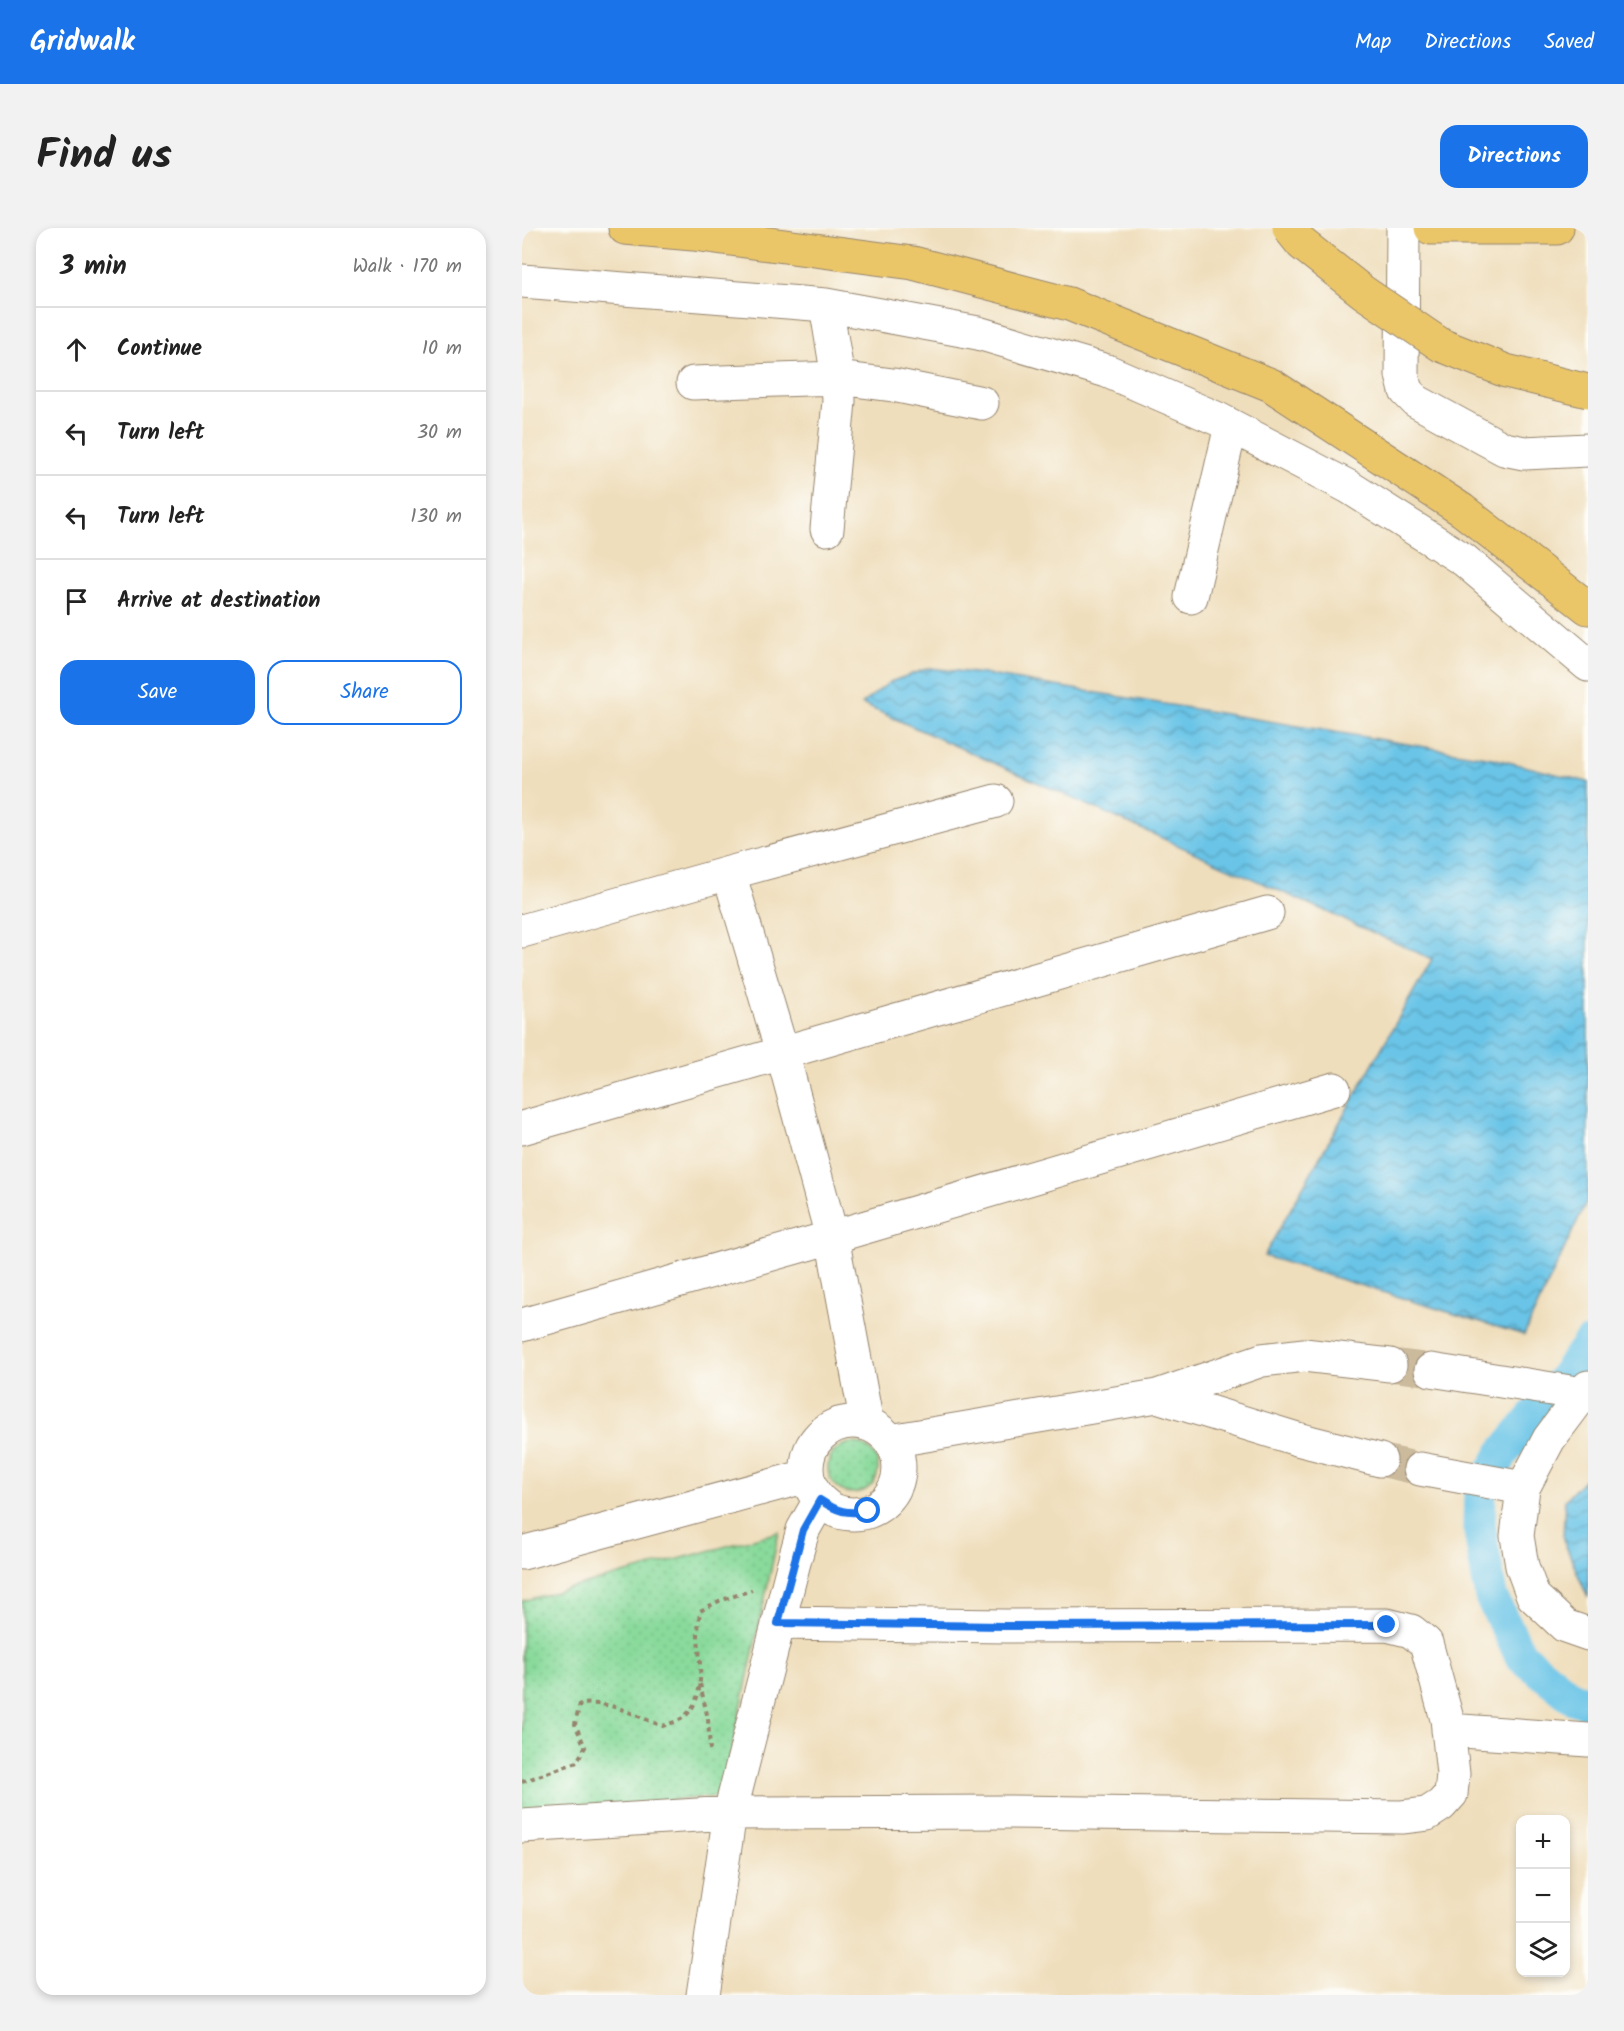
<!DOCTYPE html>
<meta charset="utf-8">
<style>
body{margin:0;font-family:Kalam,sans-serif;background:#f2f2f2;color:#222}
.controls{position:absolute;right:18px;bottom:18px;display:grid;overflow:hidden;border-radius:12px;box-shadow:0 3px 9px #0003}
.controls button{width:54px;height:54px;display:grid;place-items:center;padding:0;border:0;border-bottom:2px solid #e0e0e0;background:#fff;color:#222;font:30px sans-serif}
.stop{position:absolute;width:18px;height:18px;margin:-14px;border:4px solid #1a73e8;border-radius:50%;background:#fff}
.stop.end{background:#1a73e8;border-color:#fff;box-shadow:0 2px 6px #0008}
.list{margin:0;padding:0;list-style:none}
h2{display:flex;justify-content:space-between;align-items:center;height:78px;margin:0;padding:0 24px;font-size:26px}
h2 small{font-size:20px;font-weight:400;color:#767676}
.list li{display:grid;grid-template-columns:39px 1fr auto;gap:18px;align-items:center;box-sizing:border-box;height:84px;padding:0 24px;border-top:2px solid #e0e0e0}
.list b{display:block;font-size:22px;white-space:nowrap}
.list em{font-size:20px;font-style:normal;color:#767676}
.actions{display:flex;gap:12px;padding:18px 24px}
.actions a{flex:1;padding:14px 0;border:2px solid #1a73e8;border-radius:18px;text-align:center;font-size:21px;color:#1a73e8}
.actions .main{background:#1a73e8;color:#fff}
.icon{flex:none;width:33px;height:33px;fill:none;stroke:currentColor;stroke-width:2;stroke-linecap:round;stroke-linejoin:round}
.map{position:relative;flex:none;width:1066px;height:1767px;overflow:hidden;border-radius:18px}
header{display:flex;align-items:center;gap:36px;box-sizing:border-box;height:84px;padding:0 30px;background:#1a73e8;color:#fff}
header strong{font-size:28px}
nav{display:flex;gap:33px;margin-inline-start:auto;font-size:21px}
.intro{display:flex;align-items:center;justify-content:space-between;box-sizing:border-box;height:144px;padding:0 36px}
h1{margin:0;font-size:42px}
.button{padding:15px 27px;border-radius:18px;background:#1a73e8;color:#fff;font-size:21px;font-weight:700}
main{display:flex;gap:36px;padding:0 36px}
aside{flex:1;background:#fff;border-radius:18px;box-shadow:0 3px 9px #0003}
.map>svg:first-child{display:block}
.grass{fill:url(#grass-dots);stroke:#62825c;stroke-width:1.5}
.water{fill:url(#water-waves);stroke:#527782;stroke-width:1.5}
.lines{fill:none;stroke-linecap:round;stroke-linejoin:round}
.canal{stroke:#69c4e7;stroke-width:33}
.minor-tunnel{stroke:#cbba9c;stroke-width:33;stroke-dasharray:33 16;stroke-linecap:butt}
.minor-casing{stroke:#95846d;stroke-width:35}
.major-casing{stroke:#95846d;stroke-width:35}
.path{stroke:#95846d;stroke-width:4;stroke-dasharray:4.5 4.5;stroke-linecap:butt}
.minor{stroke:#fff;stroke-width:33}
.major{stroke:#ebc669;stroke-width:33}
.major-bridge-casing{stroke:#95846d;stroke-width:35;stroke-linecap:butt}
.major-bridge{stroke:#ebc669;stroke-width:33}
.route{stroke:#1a73e8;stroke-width:8}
</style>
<header>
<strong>Gridwalk</strong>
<nav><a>Map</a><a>Directions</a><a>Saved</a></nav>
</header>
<div class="intro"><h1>Find us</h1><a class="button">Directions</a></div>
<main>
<aside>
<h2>3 min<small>Walk · 170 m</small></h2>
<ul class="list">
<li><svg class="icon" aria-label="ahead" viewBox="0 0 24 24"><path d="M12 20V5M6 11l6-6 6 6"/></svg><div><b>Continue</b></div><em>10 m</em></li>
<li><svg class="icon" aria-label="left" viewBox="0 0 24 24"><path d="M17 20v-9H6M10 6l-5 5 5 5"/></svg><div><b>Turn left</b></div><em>30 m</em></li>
<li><svg class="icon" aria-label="left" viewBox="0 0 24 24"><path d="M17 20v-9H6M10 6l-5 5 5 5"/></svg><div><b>Turn left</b></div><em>130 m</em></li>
<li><svg class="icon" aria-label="arrive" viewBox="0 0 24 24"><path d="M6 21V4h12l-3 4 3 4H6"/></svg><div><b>Arrive at destination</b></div></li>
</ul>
<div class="actions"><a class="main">Save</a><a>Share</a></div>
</aside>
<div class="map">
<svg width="1066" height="1767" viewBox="0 0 1066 1767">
<defs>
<pattern id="grass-dots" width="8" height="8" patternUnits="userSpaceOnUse" patternTransform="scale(1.5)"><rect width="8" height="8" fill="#89da9b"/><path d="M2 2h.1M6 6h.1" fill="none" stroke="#77bb85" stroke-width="1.8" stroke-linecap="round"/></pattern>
<pattern id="water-waves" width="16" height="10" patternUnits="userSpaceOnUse" patternTransform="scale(1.5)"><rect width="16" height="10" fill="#69c4e7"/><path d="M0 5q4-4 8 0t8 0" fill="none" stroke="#589fbb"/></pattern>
</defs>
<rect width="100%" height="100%" fill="#fdfcf7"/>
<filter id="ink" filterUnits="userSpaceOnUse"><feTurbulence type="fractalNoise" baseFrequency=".0167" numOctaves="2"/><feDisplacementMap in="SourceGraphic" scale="12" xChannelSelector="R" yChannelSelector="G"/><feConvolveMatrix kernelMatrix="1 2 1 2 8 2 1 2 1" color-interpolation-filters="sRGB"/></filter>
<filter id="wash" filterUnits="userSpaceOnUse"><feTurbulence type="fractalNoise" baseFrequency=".008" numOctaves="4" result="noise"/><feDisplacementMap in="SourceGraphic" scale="24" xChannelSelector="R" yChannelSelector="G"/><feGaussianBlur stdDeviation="1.35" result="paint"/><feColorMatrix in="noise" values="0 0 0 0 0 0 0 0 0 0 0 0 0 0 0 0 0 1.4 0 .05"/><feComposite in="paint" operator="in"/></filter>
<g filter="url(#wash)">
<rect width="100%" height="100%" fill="#efdebc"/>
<path class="grass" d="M306 1240a25 25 0 1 1 50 0a25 25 0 1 1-50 0Z
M257 1304 200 1568 0 1585V1373Z"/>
<path class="water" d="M407 440 461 446 970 530 1066 554V970L1002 1107 742 1028 910 731 340 476 368 454Z
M1066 1248V1370L1041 1311 1043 1272Z"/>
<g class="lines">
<path class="canal" d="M1066 1116 1033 1162 981 1225 958 1264 957 1298 969 1369 999 1428 1051 1470 1066 1475"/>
</g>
</g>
<g filter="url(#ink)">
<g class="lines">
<path class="minor-tunnel" d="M868 1137 909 1142
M858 1232 898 1241"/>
<g class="minor-casing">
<path id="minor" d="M881 0 880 147 884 163 894 173 982 221 1002 225 1066 222
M0 53 304 77 456 105 585 143 696 191 827 259 942 332 1066 437
M304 77 316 150 317 173 305 301
M171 155 316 150 371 157 460 175
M669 369 709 198
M207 645 260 824 310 1009 345 1196
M0 703 207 645 474 573
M0 900 745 685
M0 1097 310 1009 812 861
M909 1142 1061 1166
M1066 1159 1027 1211 1001 1260 995 1308 1000 1338 1011 1368 1043 1398 1066 1406
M635 1168 775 1211 858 1232
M285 1240a46 46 0 1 1 92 0a46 46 0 1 1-92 0Z
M368 1213 635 1168 740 1132 782 1127 868 1137
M898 1241 1001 1260
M0 1325 285 1248
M926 1502 1066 1512
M0 1598 208 1585 489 1584 880 1589 905 1586 919 1577 929 1566 931 1546 925 1491 904 1415 889 1403 865 1397 483 1398 256 1395
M181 1767 208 1585 271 1338 281 1302 298 1272"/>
</g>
<g class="major-casing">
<path id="major" d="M103 0 171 6 391 35 547 76 749 157 940 282 1066 380
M909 0H1035"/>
</g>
<path class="path" d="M178 1456 186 1491 188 1522
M0 1554 55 1534 63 1519 53 1496 58 1476C94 1473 109 1487 141 1498 148 1495 158 1493 163 1488 185 1469 177 1432 176 1407 176 1399 177 1391 178 1383L197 1373 230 1362"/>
<use href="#minor" class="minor"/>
<use href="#major" class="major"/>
<g class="major-bridge-casing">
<path id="major-bridge" d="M767 0 780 16 841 64 919 117 984 143 1066 163"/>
</g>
<use href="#major-bridge" class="major-bridge"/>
</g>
</g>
<g class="lines" filter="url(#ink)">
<path class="route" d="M346 1283C324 1286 316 1284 298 1272L281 1302 256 1395 483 1398 865 1397"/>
</g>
</svg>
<div class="controls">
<button>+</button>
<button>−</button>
<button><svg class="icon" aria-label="layers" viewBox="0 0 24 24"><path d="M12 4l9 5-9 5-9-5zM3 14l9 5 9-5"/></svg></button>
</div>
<div class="stop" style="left:346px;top:1283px"></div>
<div class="stop end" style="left:865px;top:1397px"></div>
</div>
</main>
